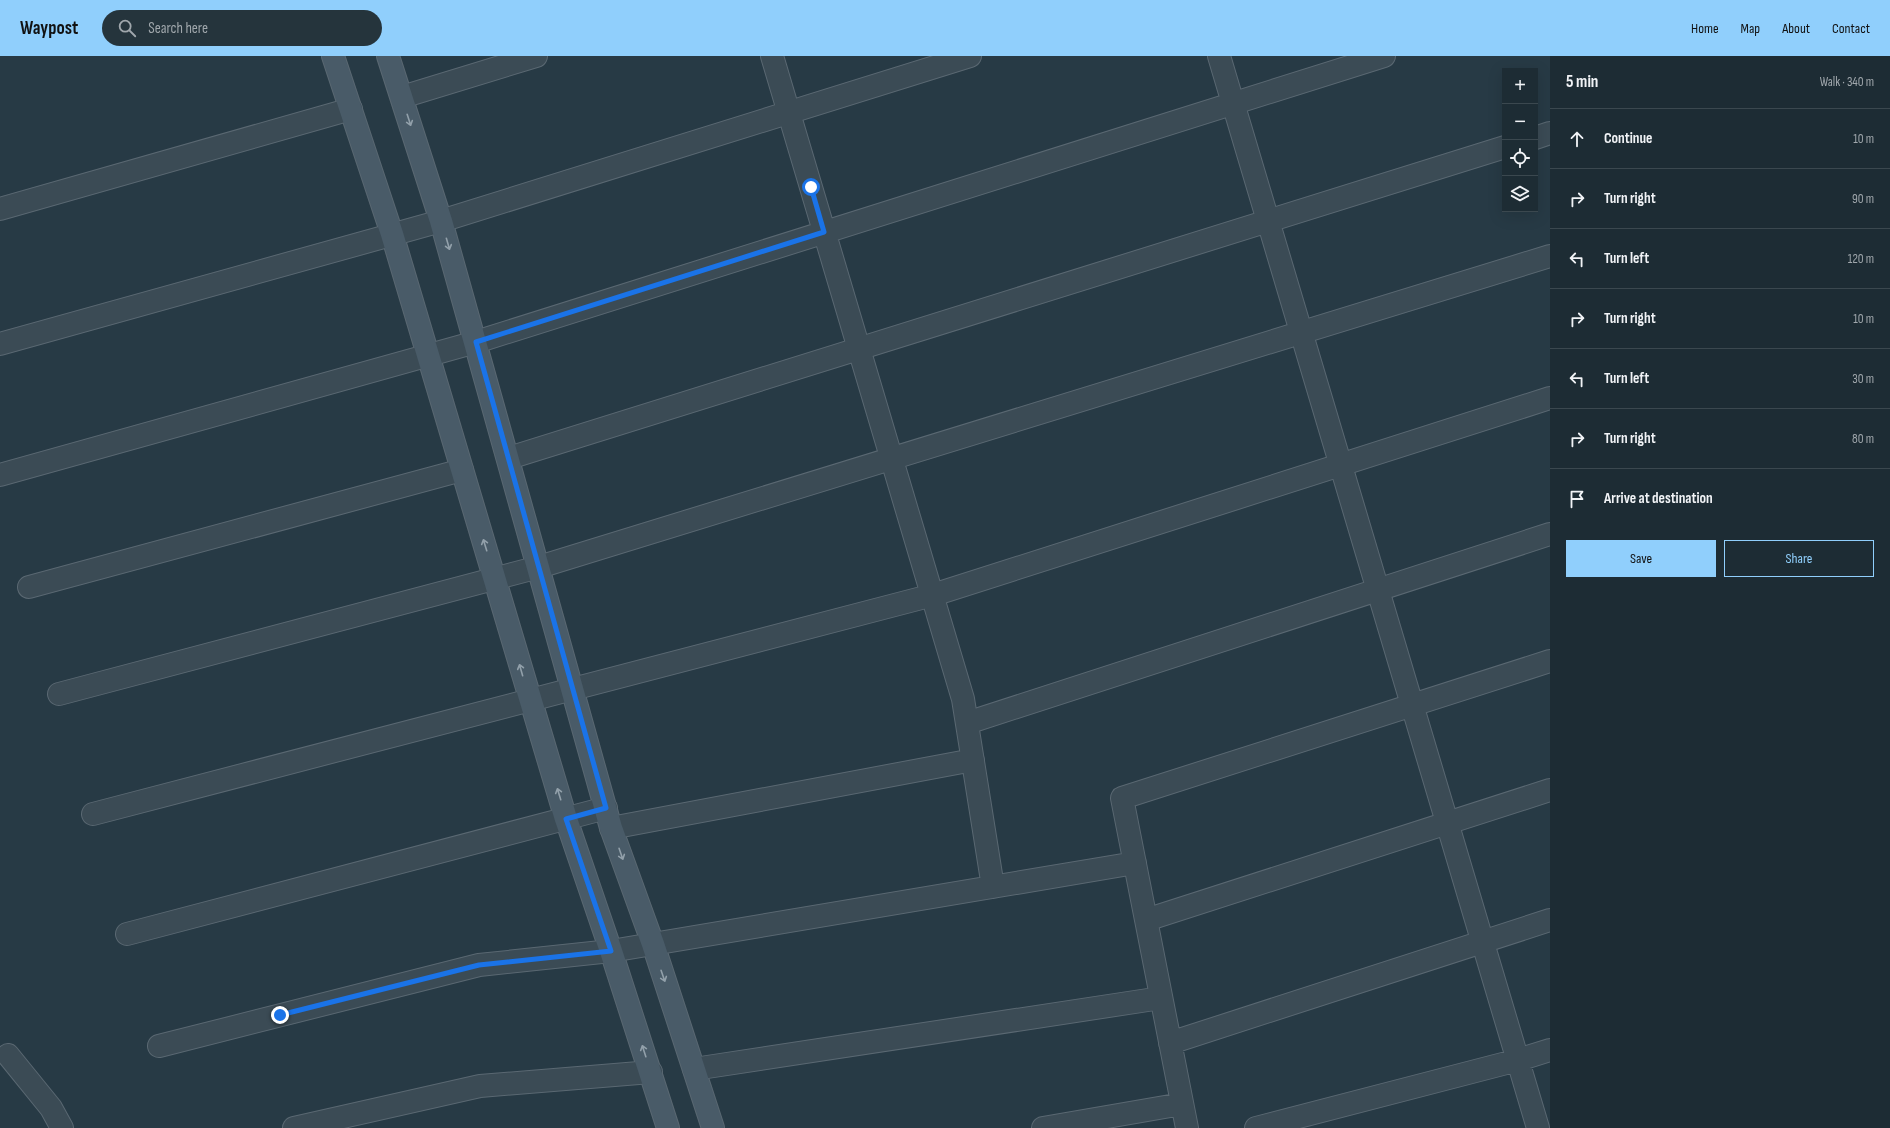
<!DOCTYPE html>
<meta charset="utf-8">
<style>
body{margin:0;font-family:"Sofia Sans Condensed",sans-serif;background:#25343c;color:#f1f3f6}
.controls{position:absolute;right:12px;top:12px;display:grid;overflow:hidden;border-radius:0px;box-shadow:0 4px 16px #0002}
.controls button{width:36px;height:36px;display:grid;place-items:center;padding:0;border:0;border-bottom:1px solid #3b484f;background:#1d2c34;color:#f1f3f6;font:20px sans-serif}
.stop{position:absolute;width:12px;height:12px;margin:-9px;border:3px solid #1a73e8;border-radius:50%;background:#fff}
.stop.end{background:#1a73e8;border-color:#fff;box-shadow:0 1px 4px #0008}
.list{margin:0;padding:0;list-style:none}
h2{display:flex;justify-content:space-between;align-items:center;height:52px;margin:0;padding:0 16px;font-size:17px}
h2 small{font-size:13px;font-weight:400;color:#a0a7ac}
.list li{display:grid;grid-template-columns:26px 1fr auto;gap:12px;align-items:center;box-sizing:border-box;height:60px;padding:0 16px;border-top:1px solid #3b484f}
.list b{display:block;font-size:15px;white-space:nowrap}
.list em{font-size:13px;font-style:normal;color:#a0a7ac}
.actions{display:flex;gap:8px;padding:12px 16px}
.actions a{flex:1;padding:9px 0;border:1px solid #90cffc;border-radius:0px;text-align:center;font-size:14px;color:#90cffc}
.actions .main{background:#90cffc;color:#111}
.icon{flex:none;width:22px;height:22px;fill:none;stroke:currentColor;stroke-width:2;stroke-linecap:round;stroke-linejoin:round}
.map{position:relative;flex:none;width:1550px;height:1072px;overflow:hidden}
header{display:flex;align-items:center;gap:24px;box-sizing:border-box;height:56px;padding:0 20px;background:#90cffc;color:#111}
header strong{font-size:19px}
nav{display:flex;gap:22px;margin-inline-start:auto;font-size:14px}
.search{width:280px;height:36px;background:#25343c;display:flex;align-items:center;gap:10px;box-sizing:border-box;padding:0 14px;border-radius:22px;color:#a0a7ac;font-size:15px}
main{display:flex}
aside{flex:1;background:#1d2c34}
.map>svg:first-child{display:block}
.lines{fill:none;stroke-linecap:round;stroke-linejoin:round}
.street-casing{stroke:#5a6872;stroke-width:24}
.secondary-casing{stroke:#5a6872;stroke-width:24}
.street{stroke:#3b4b55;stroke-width:22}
.secondary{stroke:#495b68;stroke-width:22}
.oneway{stroke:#92a0aa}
.route{stroke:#1a73e8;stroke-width:5}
</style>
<header>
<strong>Waypost</strong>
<div class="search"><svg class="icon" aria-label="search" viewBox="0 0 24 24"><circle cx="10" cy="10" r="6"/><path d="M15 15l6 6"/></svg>Search here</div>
<nav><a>Home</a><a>Map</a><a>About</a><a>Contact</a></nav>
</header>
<main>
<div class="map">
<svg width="1550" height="1072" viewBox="0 0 1550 1072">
<rect width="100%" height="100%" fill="#273a45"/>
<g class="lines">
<g class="street-casing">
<path id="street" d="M772 0 963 643 993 831
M1219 0 1538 1072
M402 41 536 0
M1535 82 1550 77
M0 153 351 53
M0 288 441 165 970 0
M509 402 1505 91
M0 419 476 286 1384 0
M29 531 462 414
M59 638 539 511 1550 200
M967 667 1550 478
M93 758 933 539 1550 342
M611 772 973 704
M1146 864 1550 734
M127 878 606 752
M1170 987 1550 864
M159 990 479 909 611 895 1135 807
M8 999 51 1052 62 1072
M694 1013 1161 942
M294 1072 480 1030 651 1016
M1043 1072 1182 1048
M1187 1072 1122 742 1550 605
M1256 1072 1518 1004 1550 994"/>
</g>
<g class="secondary-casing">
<path id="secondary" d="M333 0 392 178 566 763 611 895 668 1072
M388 0 441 165 611 772 653 888 713 1072"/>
</g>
<use href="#street" class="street"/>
<use href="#secondary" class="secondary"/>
</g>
<defs><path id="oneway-shaft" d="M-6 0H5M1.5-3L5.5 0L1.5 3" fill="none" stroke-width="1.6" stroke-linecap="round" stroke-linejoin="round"/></defs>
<g class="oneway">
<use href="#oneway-shaft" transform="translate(409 64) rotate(72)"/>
<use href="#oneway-shaft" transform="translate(448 188) rotate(74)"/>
<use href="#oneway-shaft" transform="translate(485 489) rotate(-107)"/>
<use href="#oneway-shaft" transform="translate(521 614) rotate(-106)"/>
<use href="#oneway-shaft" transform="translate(559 738) rotate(-107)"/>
<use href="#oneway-shaft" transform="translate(621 798) rotate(71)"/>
<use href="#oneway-shaft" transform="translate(663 920) rotate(71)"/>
<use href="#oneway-shaft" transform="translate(644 995) rotate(-108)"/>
</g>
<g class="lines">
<path class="route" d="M280 959 479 909 611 895 566 763 606 752 476 286 824 176 811 131"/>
</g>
</svg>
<div class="controls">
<button>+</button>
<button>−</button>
<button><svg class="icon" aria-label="locate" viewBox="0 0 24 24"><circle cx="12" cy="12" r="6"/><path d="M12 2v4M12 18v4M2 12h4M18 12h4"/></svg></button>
<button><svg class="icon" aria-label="layers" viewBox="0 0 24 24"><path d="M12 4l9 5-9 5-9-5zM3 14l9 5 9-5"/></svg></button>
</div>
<div class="stop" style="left:811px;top:131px"></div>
<div class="stop end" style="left:280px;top:959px"></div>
</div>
<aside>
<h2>5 min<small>Walk · 340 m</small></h2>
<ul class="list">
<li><svg class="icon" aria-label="ahead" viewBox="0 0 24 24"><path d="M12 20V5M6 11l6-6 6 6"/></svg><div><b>Continue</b></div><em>10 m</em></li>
<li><svg class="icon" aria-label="right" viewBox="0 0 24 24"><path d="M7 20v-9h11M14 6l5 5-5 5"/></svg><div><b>Turn right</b></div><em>90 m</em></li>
<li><svg class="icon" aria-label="left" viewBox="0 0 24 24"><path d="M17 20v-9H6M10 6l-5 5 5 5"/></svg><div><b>Turn left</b></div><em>120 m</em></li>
<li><svg class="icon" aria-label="right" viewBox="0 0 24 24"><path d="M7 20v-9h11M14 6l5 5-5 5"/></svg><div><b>Turn right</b></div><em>10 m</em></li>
<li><svg class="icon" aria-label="left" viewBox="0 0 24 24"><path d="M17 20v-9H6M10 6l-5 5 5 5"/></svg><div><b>Turn left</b></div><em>30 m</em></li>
<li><svg class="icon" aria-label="right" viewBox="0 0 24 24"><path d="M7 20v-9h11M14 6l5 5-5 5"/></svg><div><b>Turn right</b></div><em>80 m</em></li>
<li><svg class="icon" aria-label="arrive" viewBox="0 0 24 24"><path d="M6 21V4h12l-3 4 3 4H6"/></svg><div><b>Arrive at destination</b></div></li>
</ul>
<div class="actions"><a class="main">Save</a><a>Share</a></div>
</aside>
</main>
